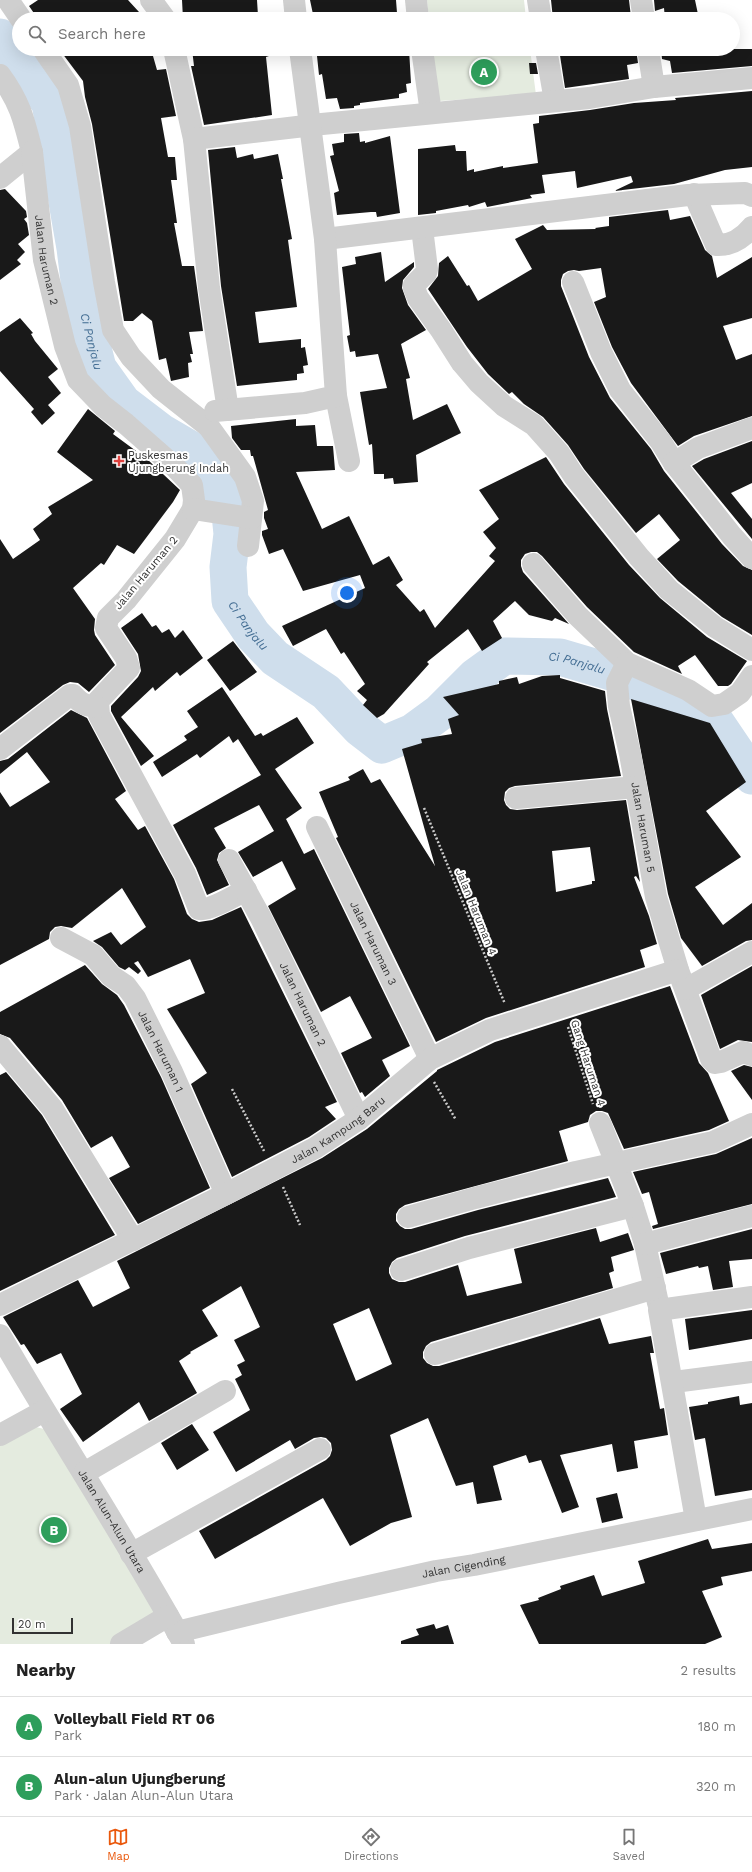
<!DOCTYPE html>
<meta charset="utf-8">
<style>
body{margin:0;font-family:"Work Sans",sans-serif;background:#f2f2f2;color:#222}
.scale{position:absolute;left:12px;bottom:10px;width:61px;box-sizing:border-box;padding-left:4px;border:2px solid #323232;border-top:0;font-size:11px;line-height:14px;white-space:nowrap;color:#323232;-webkit-text-stroke:3px #fff;paint-order:stroke}
.you{position:absolute;left:347px;top:593px;width:14px;height:14px;margin:-10px;border:3px solid #fff;border-radius:50%;background:#1a73e8;box-shadow:0 0 0 6px #1a73e833}
.badge{display:grid;place-items:center;width:26px;height:26px;border-radius:50%;background:#ea580c;color:#fff;font-size:13px;font-weight:700}
.pin{position:absolute;translate:-50% -50%;border:2px solid #fff;box-shadow:0 1px 4px #0006}
.list{margin:0;padding:0;list-style:none}
h2{display:flex;justify-content:space-between;align-items:center;height:52px;margin:0;padding:0 16px;font-size:17px}
h2 small{font-size:13px;font-weight:400;color:#767676}
.list li{display:grid;grid-template-columns:26px 1fr auto;gap:12px;align-items:center;box-sizing:border-box;height:60px;padding:0 16px;border-top:1px solid #e0e0e0}
.list b{display:block;font-size:15px;white-space:nowrap}
.list p{margin:0;font-size:13px;white-space:nowrap;color:#767676}
.list em{font-size:13px;font-style:normal;color:#767676}
.icon{flex:none;width:22px;height:22px;fill:none;stroke:currentColor;stroke-width:2;stroke-linecap:round;stroke-linejoin:round}
.map{position:relative;flex:none;width:752px;height:1644px;overflow:hidden}
.search{position:absolute;background:#fff;box-shadow:0 4px 16px #0002;left:12px;right:12px;top:12px;height:44px;display:flex;align-items:center;gap:10px;box-sizing:border-box;padding:0 14px;border-radius:22px;color:#767676;font-size:15px}
.sheet{height:172px;background:#fff}
nav{display:flex;justify-content:space-around;align-items:center;box-sizing:border-box;height:56px;border-top:1px solid #e0e0e0;background:#fff;font-size:11px;color:#767676}
nav a{display:grid;justify-items:center;gap:2px}
nav .on{color:#ea580c}
.map>svg:first-child{display:block}
.green{fill:#e4ebdf}
.lines{fill:none;stroke-linecap:round;stroke-linejoin:round}
.river{stroke:#cfdeec;stroke-width:37}
.building{fill:#191919;fill-rule:evenodd}
.path{stroke:#ccc;stroke-width:2.5;stroke-dasharray:2 2;stroke-linecap:butt}
.minor{stroke:#cfcfcf;stroke-width:22}
.poi-dot{fill:#de423f;stroke:#fff;stroke-width:1.5}
.labels{text-anchor:middle;dominant-baseline:central;stroke-width:4;stroke-linejoin:round;paint-order:stroke}
.street-label{font-size:11px;fill:#323232;stroke:#fff}
.poi-label{font-size:11px;fill:#323232;stroke:#fff;text-anchor:start}
.water-label{font-size:12px;font-style:italic;fill:#426c92;stroke:#fff}
</style>
<div class="map">
<svg width="752" height="1644" viewBox="0 0 752 1644">
<rect width="100%" height="100%" fill="#fff"/>
<path class="green" d="M427 0H524L526 19H429Z
M433 49H530L536 95 438 101Z
M36 1427 44 1429 158 1616 111 1644H0V1443Z"/>
<g class="lines">
<path class="river" id="s1" d="M0 37 50 103 75 248 82 305 98 368 123 403 161 432 197 453 229 504 232 534 228 567 230 601 253 635 275 658 326 692 360 728 382 745 413 732 439 713 475 677 504 656 560 657 621 675 715 721 752 776"/>
</g>
<path class="building" d="M38 0H128L139 12 134 16 137 19H38L29 6Z
M182 0H257L258 16 263 15 264 19H183Z
M310 0H396L397 13H399L400 19H314Z
M551 0H629L631 17 624 19H605L604 13 574 19H553Z
M654 0H695L699 19H665L664 8 655 11Z
M59 49H151L157 70 166 69 176 116 161 118 168 157H175L177 180H171L177 223H174L182 266H194L203 331 189 332 193 354H190L192 362 188 363 189 377 171 381 166 358 159 360 152 321 142 313 133 321H124L92 124 85 97 83 81Z
M192 49H268L269 56 266 57 272 115 204 125 191 66H194Z
M319 49H409L411 83 406 84 407 92 399 94V98L360 103V105L354 106V108L340 109 337 98 326 99 322 74 319 75 317 56 320 55Z
M559 49H636L638 63 627 65 629 79 565 88Z
M661 49H752V66L672 73 670 61 662 59Z
M529 63H536L538 74H530Z
M752 91V167L725 170 674 184 614 191 633 182 631 176 577 188 575 171 542 175 545 193 530 195 532 198 487 207 485 202 469 207 468 205 436 211V213L418 215V149L455 145 456 151H466L467 171 474 169V172L503 166V168L538 163 533 124 539 123V116L590 110 634 103 676 100 675 98Z
M359 133 360 142 365 141V143L390 136 400 213 377 217 376 212H371L337 215 334 193 339 191 330 156 334 155 332 144 344 142V134Z
M235 147 237 158 253 154 254 159 278 154 283 179H281L292 239 288 240 297 307 255 312 259 343 301 339V348L305 347 308 365 303 366 304 373 297 374V380L237 386 221 286 208 150Z
M5 189 26 211 27 217 24 219 27 223 29 235 18 244 25 252 17 260 21 264 0 280V190Z
M668 210 670 220 690 216 705 250 712 256 717 278 752 257V318L723 326 736 360 752 354V416L694 436 678 446 631 383 612 347 594 302 606 297 601 268 579 271 574 270 568 271 563 274 561 280V286L589 357 610 398 651 449 664 471 722 544 743 566 752 570V635L722 617 678 581 657 559 680 540 659 514 636 533 584 469 568 445 543 417 524 404 512 392 509 394 488 374 467 347 428 289 438 276 439 263 448 256 467 286 469 285 478 301 532 269 515 239 543 225 547 230 596 229 595 228 609 226V217Z
M381 252 385 282 414 262V267L403 280 402 288 408 305 426 330 401 344 410 378 406 379 413 420 447 404 461 433 416 455 418 482 394 484 393 478 384 479V474H374L372 444 369 445 360 392 387 388 378 354 356 357 355 351 350 352 347 336 350 335 342 267 356 264 355 257Z
M20 318 33 333 31 334 35 341 58 369 48 377 61 393 48 405 55 413 42 425 31 412 34 409 0 371V332Z
M88 409 115 431 113 434 147 459 180 490 173 502 134 554 117 545 104 565 101 563 73 588 95 619 94 630 95 635 115 665 89 692 78 683 70 682 63 685 0 733V539L13 559 40 540 33 529 52 514 48 507 93 480 57 452Z
M296 419V426L315 425 317 446H333L335 470 296 472 322 529 349 516 373 565 389 556 403 580 396 585 420 612 424 609 435 628 495 561 489 556 496 548 483 532 499 519 479 490 546 457 564 484 629 565 660 598 707 637 747 661 731 684 728 686H718L695 655 678 666 682 674 634 652 587 607 542 556 537 552H531L525 554 521 560V566L523 572 569 624 555 618 552 621 529 615 515 601 493 621 502 638 482 651 468 629 427 662 429 664 384 714 377 718 363 705 367 700 357 691 365 684 344 652 341 654 326 629 293 646 282 626 365 588 360 575 303 591 283 549 269 554 262 535V531L268 529 264 518V512L268 510 253 456H251L250 450H241L232 438 231 426Z
M752 441V483L731 493 752 519V539L692 466 704 459Z
M142 613 152 627 156 625 162 633 169 629 175 638 183 630 203 658 180 676 177 672 155 691 153 687 121 717 154 756 141 766 111 711V706L138 677 141 671 138 654 121 628Z
M233 641 257 672 230 691 207 660Z
M560 675V678L605 691 607 709 621 776 515 786 509 788 505 792 504 800 506 805 510 809 517 810 626 800 640 882 636 876 634 877 649 916 657 944 640 950 645 967 486 1018 436 1042 336 838 338 837 319 792 350 780 348 777 363 769 371 783 380 779 435 866 402 749 422 743 421 739 452 734 448 719 459 715 443 697 499 684V681L517 677 519 684 542 676ZM590 847 595 881H592V884L556 892 552 851Z
M222 687 255 736 261 733 263 736 297 717 314 743 275 769 302 808 286 819 304 854 314 849 410 1046 382 1060 390 1076 365 1097 362 1092 360 1093 341 1053 372 1038 350 996 321 1012 268 906 296 889 282 861 253 877 238 852 274 831 259 805 214 828 226 848 219 853 217 860 229 885 207 895 196 868 173 825 261 775 238 739 233 743 229 736 200 758 197 754 162 777 153 762 187 740 184 736 198 727 187 711Z
M631 699 710 723 746 782 706 811 741 857 695 887 723 925 752 903V940L746 941 702 966 681 938 668 894Z
M71 710 87 718 126 791 115 799 138 830 145 826 174 879 187 914 192 919 199 922 212 920 241 907 337 1102 325 1107 336 1119 309 1137 232 1177 191 1084 207 1073 167 1009 205 993 190 959 148 977 138 961 134 963 141 971 138 974 129 967 125 970 119 967 102 947 93 941 111 932 121 945 146 927 122 888 72 928 61 926 55 927 50 932 49 939 0 965V792L10 807 50 782 27 752 0 774V761L8 759Z
M85 965 102 984 117 995 124 1005 161 1077 210 1188 138 1224 109 1178 130 1167 112 1136 91 1148 62 1100 10 1038 0 1034V1012Z
M752 966V1042L738 1040 720 1049 701 995Z
M670 986 699 1063 708 1073 729 1121 709 1130 624 1149 608 1113 602 1111H596L590 1115 588 1122 559 1131 568 1161 405 1205 399 1209 396 1214V1221L400 1226 405 1229H411L478 1210 608 1178 616 1197 465 1236 397 1258 392 1262 389 1268V1273L392 1279 399 1282H405L458 1265 467 1296 522 1283 514 1249 596 1228 600 1242 628 1233 634 1250 611 1257 614 1271 609 1273 613 1288 431 1342 426 1346 423 1352V1358L427 1363 433 1366H439L600 1318 609 1344 651 1336 654 1353H650L660 1409 664 1408 668 1435 634 1441 638 1468 617 1472 612 1444 560 1455 579 1507 562 1513 541 1460 529 1463 526 1455 493 1466 502 1500 477 1504 473 1482 456 1486 428 1418 390 1435 412 1517 391 1523 350 1546 323 1498 215 1559 199 1531 326 1460 330 1456 332 1450 331 1443 326 1438 321 1437 314 1438 295 1449 290 1440 236 1472 213 1432 250 1410 235 1379 242 1375 237 1365 245 1361 234 1340 260 1327 241 1286 202 1310 218 1336 190 1352 191 1353 179 1361 197 1393 149 1421 139 1402 83 1442 60 1409 82 1394 61 1353 37 1364 24 1344 21 1345 3 1317 78 1280 93 1307 130 1288 117 1261 322 1158 367 1129 437 1071V1070L495 1042ZM369 1308 392 1364 356 1381 333 1324Z
M744 1065 752 1067V1100L731 1071Z
M6 1072 42 1115 115 1235 0 1291V1075Z
M752 1138V1204L653 1229 652 1226 658 1224 649 1192 642 1194 633 1172 716 1154Z
M752 1229V1259L729 1261 733 1287 713 1290 708 1266 699 1268 698 1266 666 1274 660 1253Z
M752 1310V1339L689 1350 685 1319Z
M739 1396 740 1405 752 1403V1490L715 1496 705 1438 695 1440 689 1407 708 1404V1402Z
M192 1424 209 1450 177 1470 161 1443Z
M617 1493 623 1518 602 1523 596 1498Z
M708 1539 712 1549 752 1543V1571L721 1577 723 1585 702 1591 722 1637 705 1644H539L520 1605 539 1600 538 1598 561 1589 560 1586 594 1575 602 1596 645 1583 638 1561Z
M434 1624 436 1629 448 1625 454 1644H401V1641L419 1635 416 1629Z"/>
<g class="lines">
<path class="path" d="M424 808 505 1004
M568 1027 593 1104
M434 1082 456 1120
M232 1089 264 1151
M283 1187 300 1225"/>
<g class="minor">
<path d="M8 0 21 19"/>
<path d="M151 0 165 19"/>
<path d="M294 0 296 19"/>
<path d="M416 0 418 19"/>
<path d="M538 0 541 19"/>
<path d="M641 0 644 19"/>
<path d="M43 49 68 85 80 126 104 282 113 330 131 357 161 389 209 427 245 477 253 501 248 546"/>
<path d="M174 49 194 139"/>
<path d="M422 49 431 113"/>
<path d="M546 49 555 101"/>
<path d="M648 49 654 87"/>
<path d="M0 75C20 102 24 120 32 152L0 178"/>
<path id="s2" d="M32 152 44 260 65 346 78 380 103 406 126 424 175 467 192 485 194 500 193 509 175 539 126 600 108 618 106 628 126 658 129 668 98 701 99 715 185 874 199 909C210 911 236 895 246 890"/>
<path d="M694 194 716 245C731 246 742 239 752 227"/>
<path d="M422 228 427 269 426 273 414 285V288L418 298 441 330 462 363 479 383 504 406 534 425 559 453 574 476 639 557 669 590 715 627 752 650"/>
<path d="M325 239 688 195 745 193 752 196"/>
<path d="M573 282 601 352 620 390 661 442 674 463 732 536 752 558"/>
<path d="M336 396 349 461"/>
<path d="M228 410 209 288 194 139 322 124 589 98 654 87 752 78"/>
<path d="M215 411 305 403 336 396 325 239 300 49"/>
<path d="M674 463 698 448 752 428"/>
<path d="M193 509 251 518"/>
<path d="M533 564 578 616 627 663 688 690 712 706 724 704 740 693 752 676"/>
<path id="s3" d="M627 663 617 683 619 706 630 754 656 897 678 970 711 1059 715 1063 721 1062 743 1052 752 1055"/>
<path d="M0 749 70 695H73C81 704 86 706 98 707"/>
<path d="M516 798 636 787"/>
<path id="s4" d="M317 827 430 1059"/>
<path id="s5" d="M229 860 261 918 359 1119"/>
<path id="s6" d="M61 938 93 955 111 976 126 986 135 998 172 1072 226 1194"/>
<path d="M686 989 752 952"/>
<path d="M0 1046 52 1108 133 1240"/>
<path d="M600 1123 633 1206 645 1244 658 1303"/>
<path d="M408 1217 475 1198 576 1172 713 1142 752 1124"/>
<path d="M645 1244 752 1216"/>
<path d="M401 1270 469 1248 633 1206"/>
<path id="s7" d="M0 1305 226 1194 315 1148 359 1119 430 1059 490 1030 678 970"/>
<path id="s8" d="M0 1335C60 1439 126 1539 184 1644"/>
<path d="M435 1354 655 1288"/>
<path d="M674 1382 752 1372"/>
<path d="M0 1435 44 1411"/>
<path d="M84 1473 225 1391"/>
<path d="M696 1520 659 1310 752 1297"/>
<path d="M131 1554 320 1449"/>
<path id="s9" d="M177 1632 338 1593 436 1571 474 1565 752 1509"/>
<path d="M121 1644 168 1616"/>
</g>
</g>
<path class="poi-dot" d="M117 455h4v4h4v4h-4v4h-4v-4h-4v-4h4z"/>
<g class="labels">
<g class="street-label">
<text stroke="none"><textPath href="#s2" startOffset="109">Jalan Haruman 2</textPath></text>
<text transform="translate(146 573) rotate(-50)">Jalan Haruman 2</text>
<text stroke="none"><textPath href="#s3" startOffset="169">Jalan Haruman 5</textPath></text>
<text transform="translate(476 912) rotate(68)">Jalan Haruman 4</text>
<text stroke="none"><textPath href="#s4" startOffset="129">Jalan Haruman 3</textPath></text>
<text stroke="none"><textPath href="#s5" startOffset="162">Jalan Haruman 2</textPath></text>
<text stroke="none"><textPath href="#s6" startOffset="156">Jalan Haruman 1</textPath></text>
<text transform="translate(588 1063) rotate(72)">Gang Haruman 4</text>
<text stroke="none"><textPath href="#s7" startOffset="381">Jalan Kampung Baru</textPath></text>
<text stroke="none"><textPath href="#s8" startOffset="217">Jalan Alun-Alun Utara</textPath></text>
<text stroke="none"><textPath href="#s9" startOffset="294">Jalan Cigending</textPath></text>
</g>
<g class="poi-label">
<text x="128" y="455">Puskesmas<tspan x="128" dy="13">Ujungberung Indah</tspan></text>
</g>
<g class="water-label">
<text stroke="none"><textPath href="#s1" startOffset="325">Ci Panjalu</textPath></text>
<text stroke="none"><textPath href="#s1" startOffset="673">Ci Panjalu</textPath></text>
<text stroke="none"><textPath href="#s1" startOffset="1080">Ci Panjalu</textPath></text>
</g>
</g>
</svg>
<div class="scale">20 m</div>
<div class="you"></div>
<div class="pin badge" style="left:484px;top:72px;background:#2e9e5b">A</div>
<div class="pin badge" style="left:54px;top:1530px;background:#2e9e5b">B</div>
<div class="search"><svg class="icon" aria-label="search" viewBox="0 0 24 24"><circle cx="10" cy="10" r="6"/><path d="M15 15l6 6"/></svg>Search here</div>
</div>
<section class="sheet">
<h2>Nearby<small>2 results</small></h2>
<ul class="list">
<li><span class="badge" style="background:#2e9e5b">A</span><div><b>Volleyball Field RT 06</b><p>Park</p></div><em>180 m</em></li>
<li><span class="badge" style="background:#2e9e5b">B</span><div><b>Alun-alun Ujungberung</b><p>Park · Jalan Alun-Alun Utara</p></div><em>320 m</em></li>
</ul>
</section>
<nav>
<a class="on"><svg class="icon" aria-label="map" viewBox="0 0 24 24"><path d="M3 6l6-2 6 2 6-2v14l-6 2-6-2-6 2zM9 4v14M15 6v14"/></svg>Map</a>
<a><svg class="icon" aria-label="directions" viewBox="0 0 24 24"><path d="M12 3l9 9-9 9-9-9zM9 14v-3h6M13 9l2 2-2 2"/></svg>Directions</a>
<a><svg class="icon" aria-label="saved" viewBox="0 0 24 24"><path d="M7 4h10v16l-5-4-5 4z"/></svg>Saved</a>
</nav>
